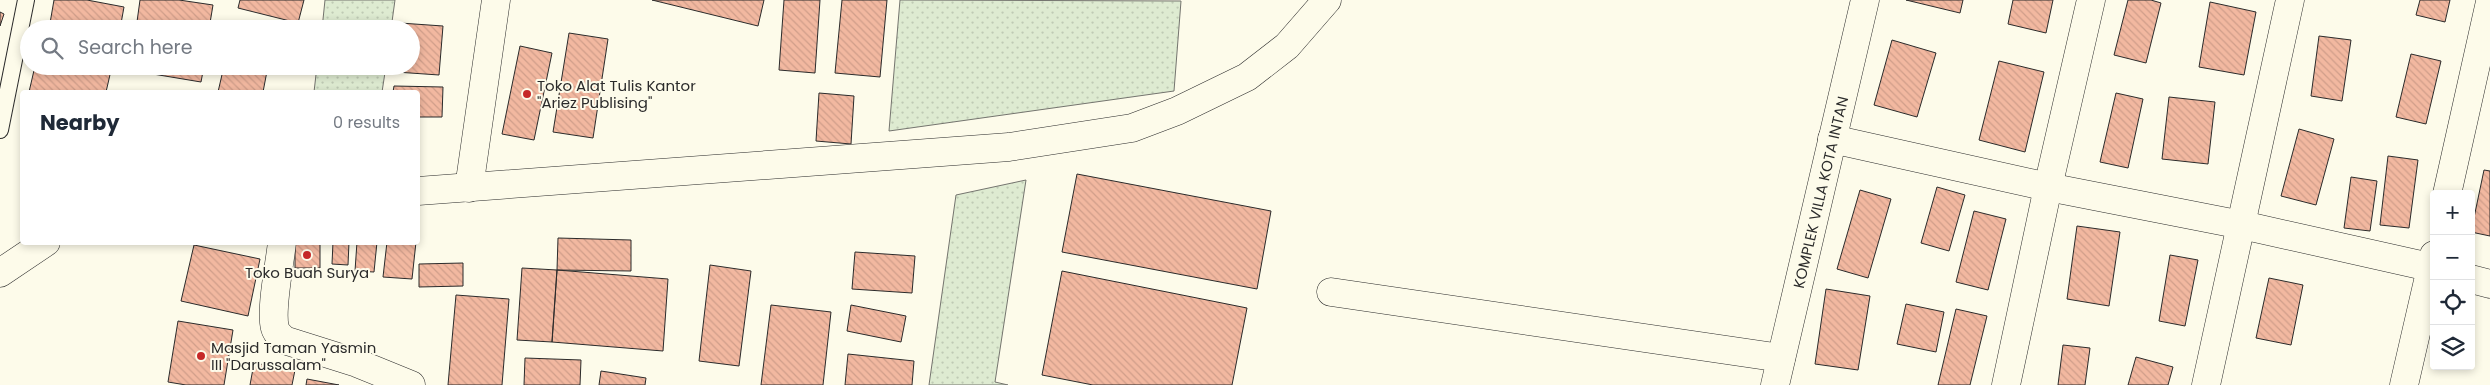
<!DOCTYPE html>
<meta charset="utf-8">
<style>
body{margin:0;font-family:Poppins,sans-serif;background:#f2f2f3;color:#1f2937}
.controls{position:absolute;right:15px;bottom:15px;display:grid;overflow:hidden;border-radius:5px;box-shadow:0 2px 8px #0003}
.controls button{width:45px;height:45px;display:grid;place-items:center;padding:0;border:0;border-bottom:1px solid #e0e1e3;background:#fff;color:#1f2937;font:25px sans-serif}
.list{margin:0;padding:0;list-style:none}
h2{display:flex;justify-content:space-between;align-items:center;height:65px;margin:0;padding:0 20px;font-size:21px}
h2 small{font-size:16px;font-weight:400;color:#747a83}
.icon{flex:none;width:28px;height:28px;fill:none;stroke:currentColor;stroke-width:2;stroke-linecap:round;stroke-linejoin:round}
.map{position:relative;flex:none;width:2490px;height:385px;overflow:hidden}
.search{position:absolute;background:#fff;box-shadow:0 2px 8px #0003;left:20px;top:20px;width:400px;height:55px;display:flex;align-items:center;gap:12px;box-sizing:border-box;padding:0 18px;border-radius:28px;color:#747a83;font-size:19px}
.panel{position:absolute;background:#fff;box-shadow:0 2px 8px #0003;left:20px;top:90px;width:400px;height:155px;border-radius:5px}
.map>svg:first-child{display:block}
.grass{fill:url(#grass-dots);stroke:#74746e}
.building{fill:url(#building-back-hatch);stroke:#2b2b2b}
.lines{fill:none;stroke-linecap:round;stroke-linejoin:round}
.service-casing{stroke:#2b2b2b;stroke-width:18}
.minor-casing{stroke:#2b2b2b;stroke-width:29}
.primary-casing{stroke:#2b2b2b;stroke-width:29}
.service{stroke:#fdfbea;stroke-width:16}
.minor{stroke:#fdfbea;stroke-width:28}
.primary{stroke:#fdfbea;stroke-width:28}
.poi-dot{fill:#c62828;stroke:#fdfbea;stroke-width:2}
.labels{text-anchor:middle;dominant-baseline:central;stroke-width:4;stroke-linejoin:round;paint-order:stroke}
.poi-label{font-size:15px;fill:#2b2b2b;stroke:#fdfbea;text-anchor:start}
.street-label{font-size:15px;fill:#2b2b2b;stroke:#fdfbea}
</style>
<div class="map">
<svg width="2490" height="385" viewBox="0 0 2490 385">
<defs>
<pattern id="grass-dots" width="8" height="8" patternUnits="userSpaceOnUse" patternTransform="scale(1.25)"><rect width="8" height="8" fill="#deebd1"/><path d="M2 2h.1M6 6h.1" fill="none" stroke="#bfcab4" stroke-width="1.8" stroke-linecap="round"/></pattern>
<pattern id="building-back-hatch" width="6" height="6" patternUnits="userSpaceOnUse" patternTransform="scale(1.25)"><rect width="6" height="6" fill="#f2b8a0"/><path d="M-1 5l2 2M0 0l6 6M5-1l2 2" fill="none" stroke="#d09e8a"/></pattern>
</defs>
<rect width="100%" height="100%" fill="#fdfbea"/>
<path class="grass" d="M325 0H395L391 29H322Z
M900 0 1181 1 1174 91 889 131Z
M317 66H386L382 92H314Z
M1026 180 995 382 1008 385H929L956 195Z"/>
<path class="building" d="M54 0H87L124 7 120 29H49Z
M140 0H179L213 5 209 29H136Z
M240 0H304L298 23 238 8Z
M652 0H764L758 26Z
M784 0H820L815 73 779 70Z
M842 0H887L880 77 835 73Z
M1906 0H1963L1960 13Z
M2013 0H2053L2046 33 2008 24Z
M2128 0H2151L2161 3 2146 63 2114 55Z
M2420 0H2450L2445 22 2416 15Z
M2210 2 2256 12 2244 75 2199 67Z
M0 12 4 14 0 26Z
M400 23 443 26 439 75 396 72 397 66H411V29H399Z
M569 33 608 39 593 138 553 132Z
M2319 36 2351 40 2342 101 2311 96Z
M1892 40 1936 53 1917 117 1874 105Z
M520 46 552 53 534 140 502 134Z
M2411 54 2441 61 2426 124 2396 117Z
M1999 61 2044 72 2025 152 1979 140Z
M35 66H112L106 92H29Z
M130 66H204L201 82 129 70Z
M224 66H268L263 92H218Z
M394 86 443 87 442 117H418V92H393Z
M819 93 854 96 851 144 816 141Z
M2116 93 2143 99 2128 168 2100 162Z
M2169 97 2215 102 2208 164 2162 159Z
M2299 129 2334 139 2316 205 2281 196Z
M2388 156 2418 160 2409 228 2380 225Z
M2484 170 2490 171V236L2471 232Z
M1077 174 1271 211 1257 289 1062 252Z
M2351 177 2377 181 2370 231 2344 228Z
M1937 187 1965 195 1949 251 1921 243Z
M1860 190 1891 199 1868 278 1837 269Z
M1974 211 2006 219 1988 290 1956 282Z
M2077 226 2120 232 2109 306 2067 299Z
M558 238 631 240V271L557 270Z
M295 242H320V268H295Z
M333 242H349L348 265 332 264Z
M357 242H377L374 272 355 271Z
M387 242H416L412 279 383 277Z
M194 245 260 259 248 316 181 301Z
M855 252 915 256 912 293 852 289Z
M2170 255 2198 260 2185 326 2159 321Z
M463 263V286L419 287V264Z
M710 265 751 271 739 366 699 361Z
M522 268 557 270 552 342 517 340Z
M557 270 668 279 663 351 552 342Z
M1062 271 1247 308 1232 385H1093L1042 375Z
M2269 278 2303 285 2291 345 2256 338Z
M1826 289 1870 296 1858 370 1815 364Z
M456 295 509 299 502 385H448Z
M1906 304 1944 312 1936 352 1897 344Z
M771 305 831 312 823 385H761Z
M851 305 906 316 901 342 847 331Z
M1956 309 1987 316 1970 385H1938Z
M178 321 233 330 224 385H186L168 382Z
M2063 345 2090 348 2085 385H2058Z
M848 354 914 361 912 385H845Z
M2136 357 2173 367 2168 385H2128Z
M525 358 581 360 580 385H524Z
M254 363 295 370 292 385H250Z
M601 371 646 378 645 385H599Z
M307 379 339 385H306Z"/>
<g class="lines">
<g class="service-casing">
<path id="service" d="M0 130 26 0"/>
</g>
<g class="minor-casing">
<g id="minor">
<path d="M1832 139 2048 187 2242 225 2434 268"/>
<path d="M469 188 496 0"/>
<path d="M2447 194 2490 2"/>
<path d="M282 242C280 263 270 310 275 328 276 333 281 337 284 340L357 363 411 385"/>
<path d="M2471 279 2490 284"/>
<path d="M1331 292 1781 358"/>
<path id="s1" d="M1775 385 1865 0"/>
<path d="M2006 385 2048 187 2091 0"/>
<path d="M2206 385 2290 0"/>
<path d="M2404 385 2434 255"/>
</g>
</g>
<g class="primary-casing">
<path id="primary" d="M418 191 1009 147 1132 128 1177 111 1247 77 1287 46 1327 0
M0 273 46 242"/>
</g>
<use href="#service" class="service"/>
<use href="#minor" class="minor"/>
<use href="#primary" class="primary"/>
</g>
<g class="poi-dot">
<circle cx="527" cy="94" r="5"/>
<circle cx="307" cy="255" r="5"/>
<circle cx="201" cy="356" r="5"/>
</g>
<g class="labels">
<g class="poi-label">
<text x="537" y="85">Toko Alat Tulis Kantor<tspan x="537" dy="17">"Ariez Publising"</tspan></text>
<text x="307" y="272" text-anchor="middle">Toko Buah Surya</text>
<text x="211" y="347">Masjid Taman Yasmin<tspan x="211" dy="17">III "Darussalam"</tspan></text>
</g>
<g class="street-label">
<text stroke="none"><textPath href="#s1" startOffset="198">KOMPLEK VILLA KOTA INTAN</textPath></text>
</g>
</g>
</svg>
<div class="controls">
<button>+</button>
<button>−</button>
<button><svg class="icon" aria-label="locate" viewBox="0 0 24 24"><circle cx="12" cy="12" r="6"/><path d="M12 2v4M12 18v4M2 12h4M18 12h4"/></svg></button>
<button><svg class="icon" aria-label="layers" viewBox="0 0 24 24"><path d="M12 4l9 5-9 5-9-5zM3 14l9 5 9-5"/></svg></button>
</div>
<div class="search"><svg class="icon" aria-label="search" viewBox="0 0 24 24"><circle cx="10" cy="10" r="6"/><path d="M15 15l6 6"/></svg>Search here</div>
<section class="panel">
<h2>Nearby<small>0 results</small></h2>
<ul class="list">
</ul>
</section>
</div>
